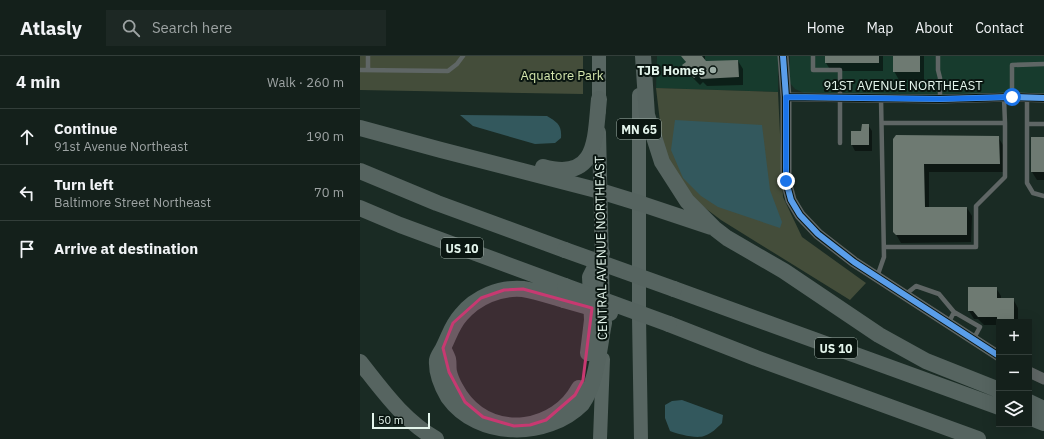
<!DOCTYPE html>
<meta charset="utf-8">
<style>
body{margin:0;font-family:"IBM Plex Sans",sans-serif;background:#1d2824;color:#f1f3f6}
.controls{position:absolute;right:12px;bottom:12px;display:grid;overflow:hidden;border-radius:0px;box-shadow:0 4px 16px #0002}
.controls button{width:36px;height:36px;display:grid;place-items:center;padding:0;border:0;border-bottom:1px solid #333e3a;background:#14201b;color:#f1f3f6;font:20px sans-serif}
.scale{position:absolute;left:12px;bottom:10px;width:58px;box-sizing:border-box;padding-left:4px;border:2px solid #e4f5ec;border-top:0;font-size:11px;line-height:14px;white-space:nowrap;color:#e4f5ec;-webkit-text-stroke:3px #0a1611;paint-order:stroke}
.stop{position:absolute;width:12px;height:12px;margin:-9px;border:3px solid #1a73e8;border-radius:50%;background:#fff}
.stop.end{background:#1a73e8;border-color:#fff;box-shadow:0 1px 4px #0008}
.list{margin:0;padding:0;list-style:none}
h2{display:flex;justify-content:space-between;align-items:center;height:52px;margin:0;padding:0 16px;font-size:17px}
h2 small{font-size:13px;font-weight:400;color:#9da3a3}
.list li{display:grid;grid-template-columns:26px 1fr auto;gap:12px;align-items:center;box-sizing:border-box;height:56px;padding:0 16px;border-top:1px solid #333e3a}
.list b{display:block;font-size:15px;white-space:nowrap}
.list p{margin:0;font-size:13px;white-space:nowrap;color:#9da3a3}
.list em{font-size:13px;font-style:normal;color:#9da3a3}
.icon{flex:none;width:22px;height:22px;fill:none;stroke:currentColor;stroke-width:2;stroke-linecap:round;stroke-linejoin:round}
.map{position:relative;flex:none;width:684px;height:383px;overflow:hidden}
header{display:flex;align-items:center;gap:24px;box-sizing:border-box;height:56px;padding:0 20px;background:#14201b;border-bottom:1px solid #333e3a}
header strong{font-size:19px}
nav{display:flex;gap:22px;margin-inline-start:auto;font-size:14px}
.search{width:280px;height:36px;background:#1d2824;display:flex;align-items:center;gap:10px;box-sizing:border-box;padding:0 14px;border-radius:0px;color:#9da3a3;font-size:15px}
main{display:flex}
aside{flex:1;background:#14201b}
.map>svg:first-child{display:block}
.built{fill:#173b2d}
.green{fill:#444d3a}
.water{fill:#33585d}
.shadow{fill:#0007}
.building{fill:#6e7a72}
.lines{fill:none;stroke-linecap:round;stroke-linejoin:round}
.service{stroke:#5f6665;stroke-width:4.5}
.minor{stroke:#5f6665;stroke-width:9}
.tertiary{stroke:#5f6665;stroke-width:11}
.trunk{stroke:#586662;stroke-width:14}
.motorway{stroke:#566460;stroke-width:16}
.motorway-bridge{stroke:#566460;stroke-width:16}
.cycleway-casing{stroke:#0a1611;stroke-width:8}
.cycleway{stroke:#5a9eea;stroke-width:6}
.route{stroke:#1a73e8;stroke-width:5}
.marked{fill:#c73971;fill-opacity:0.2;stroke:#c73971;stroke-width:3;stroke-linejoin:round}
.poi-dot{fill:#9daea6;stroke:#0a1611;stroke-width:1.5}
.labels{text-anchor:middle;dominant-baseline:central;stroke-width:4;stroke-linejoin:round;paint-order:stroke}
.shield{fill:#0a1611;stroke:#a3b2aa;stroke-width:1}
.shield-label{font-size:12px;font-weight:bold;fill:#e4f5ec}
.poi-label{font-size:13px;font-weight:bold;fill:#e4f5ec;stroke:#0a1611;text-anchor:end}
.park-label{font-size:13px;fill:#d3e5ac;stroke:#0a1611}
.street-label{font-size:13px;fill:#e4f5ec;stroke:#0a1611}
</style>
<header>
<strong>Atlasly</strong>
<div class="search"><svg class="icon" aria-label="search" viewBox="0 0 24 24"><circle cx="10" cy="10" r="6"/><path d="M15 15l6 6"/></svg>Search here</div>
<nav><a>Home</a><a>Map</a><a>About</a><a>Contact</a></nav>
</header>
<main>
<aside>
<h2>4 min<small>Walk · 260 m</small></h2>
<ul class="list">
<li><svg class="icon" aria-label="ahead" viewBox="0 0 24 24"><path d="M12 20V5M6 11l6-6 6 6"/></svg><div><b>Continue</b><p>91st Avenue Northeast</p></div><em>190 m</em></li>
<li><svg class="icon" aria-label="left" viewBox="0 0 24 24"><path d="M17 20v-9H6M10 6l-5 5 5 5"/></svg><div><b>Turn left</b><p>Baltimore Street Northeast</p></div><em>70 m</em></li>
<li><svg class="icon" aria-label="arrive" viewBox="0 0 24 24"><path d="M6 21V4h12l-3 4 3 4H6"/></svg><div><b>Arrive at destination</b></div></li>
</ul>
</aside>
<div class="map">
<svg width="684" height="383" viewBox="0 0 684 383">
<rect width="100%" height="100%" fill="#1a2b24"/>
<path class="built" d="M297 0H418V36L296 32Z
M430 0H684V42L444 37 435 33 429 26Z"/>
<path class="green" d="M0 0H223V38L0 34Z
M296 32 418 36 423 141 442 181 506 227 490 244 361 164 333 143 314 116 303 91Z"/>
<path class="water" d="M100 59 187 60C197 66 202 69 201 82L195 87 175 88 113 70Z
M315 64 402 69 410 134 422 166 420 172 358 151 341 140 323 122 311 94Z
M322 344 363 359 362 367C357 372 351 378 344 380 336 383 318 378 310 375L305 362V349L312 345Z"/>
<path class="shadow" d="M324 0H345V5H378L383 13V29L347 30 343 26 340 29 328 17 324 9 326 7Z
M466 0H523V15H471L466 7Z
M534 0H564V24H539L534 15Z
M508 69 512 75V95H495L492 89Z
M638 81 643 89 644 116H569V152H607L612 160 611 186 541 187 534 175V83Z
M684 82V124H677L672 116Z
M636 232 641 240V243H653L658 252V266H639V280L638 278V269H624L618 263H614L609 255Z"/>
<path class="building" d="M321 0H342L346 5 378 4 379 21 341 23 338 19 334 22 322 9 326 6Z
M465 0H519V7H465Z
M533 0H560V16H533Z
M502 68H509V89H491V75H501Z
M536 79 639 80 640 108H564L565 151H607V179H536L533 176V83Z
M671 81H684V116H671Z
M608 231H637V242H654V266H637V261H618L613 255H608Z"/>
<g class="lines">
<path class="service" d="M8 0V14
M453 0V14H480V87
M578 0V14L580 22V43
M0 14 88 15 97 8 103 0
M652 41V9L684 8
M667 41V68H684
M522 67H645L644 42
M667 68V127L673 137 684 140
M524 191H616V150L645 121V67
M517 221 524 201 521 42
M546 238 556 230 579 238 594 256
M588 268 594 256 620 271 613 284"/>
<path class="minor" d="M426 41 580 43 652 41 684 42"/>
<path class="tertiary" d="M423 0 426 41V125L431 144 440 159 458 178 494 206 639 300
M669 316 684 323"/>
<path class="trunk" d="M239 0V55
M279 39V261L281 383
M239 76 243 255
M240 383 243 303"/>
<path class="motorway" d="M283 0 287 59 302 106 327 145 354 172 367 182 424 215 519 279 566 305 639 334
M0 72 81 94 240 135 279 147 351 171
M183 111C238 126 235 82 239 43
M0 115 77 147 205 194
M0 152 40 169 205 230
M314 233 639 351
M204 244C190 240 176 235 163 233 140 231 116 241 101 259 92 269 90 278 84 290 82 295 78 299 77 304 76 317 81 329 88 341 118 383 187 383 222 348 237 327 239 292 244 267
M309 268 396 302 618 383
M83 292C85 296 87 300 88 303 89 307 88 312 89 316 91 325 98 338 105 346 136 383 196 375 219 332
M228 297 232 264 230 221 242 197
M0 306C23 335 43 364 76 383
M669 346 684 353
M669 361 684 367"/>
<path class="motorway-bridge" d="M205 194 314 233
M205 230 309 268
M204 244 250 257"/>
<g class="cycleway-casing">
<path id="cycleway" d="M423 0 426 41V125L431 144 440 159 458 178 494 206 639 300
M426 41 580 43 652 41 684 42"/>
</g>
<use href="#cycleway" class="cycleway"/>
</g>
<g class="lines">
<path class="route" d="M426 125V41L580 43 652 41"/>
</g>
<path class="marked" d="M163 233 232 252 223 324 215 339 186 364 170 369 154 370 123 361 105 346 89 316 83 292 93 267 121 242 144 234Z"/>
<circle class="poi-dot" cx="353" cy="14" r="4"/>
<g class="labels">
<g class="shield">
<rect x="257" y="63" width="44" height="20" rx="3"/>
<rect x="81" y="182" width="42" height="20" rx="3"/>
<rect x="455" y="282" width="42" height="20" rx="3"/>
</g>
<g class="shield-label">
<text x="279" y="73">MN 65</text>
<text x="102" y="192">US 10</text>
<text x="476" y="292">US 10</text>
</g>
<g class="poi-label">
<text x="345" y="14">TJB Homes</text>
</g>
<g class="park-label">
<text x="202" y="19">Aquatore Park</text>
</g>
<g class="street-label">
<text x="543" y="29">91ST AVENUE NORTHEAST</text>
<text transform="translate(241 192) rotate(-91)">CENTRAL AVENUE NORTHEAST</text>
</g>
</g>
</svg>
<div class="controls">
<button>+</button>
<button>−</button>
<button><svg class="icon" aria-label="layers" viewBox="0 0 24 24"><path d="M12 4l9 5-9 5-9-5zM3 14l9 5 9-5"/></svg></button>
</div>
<div class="scale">50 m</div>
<div class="stop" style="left:652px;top:41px"></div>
<div class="stop end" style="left:426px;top:125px"></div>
</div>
</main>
